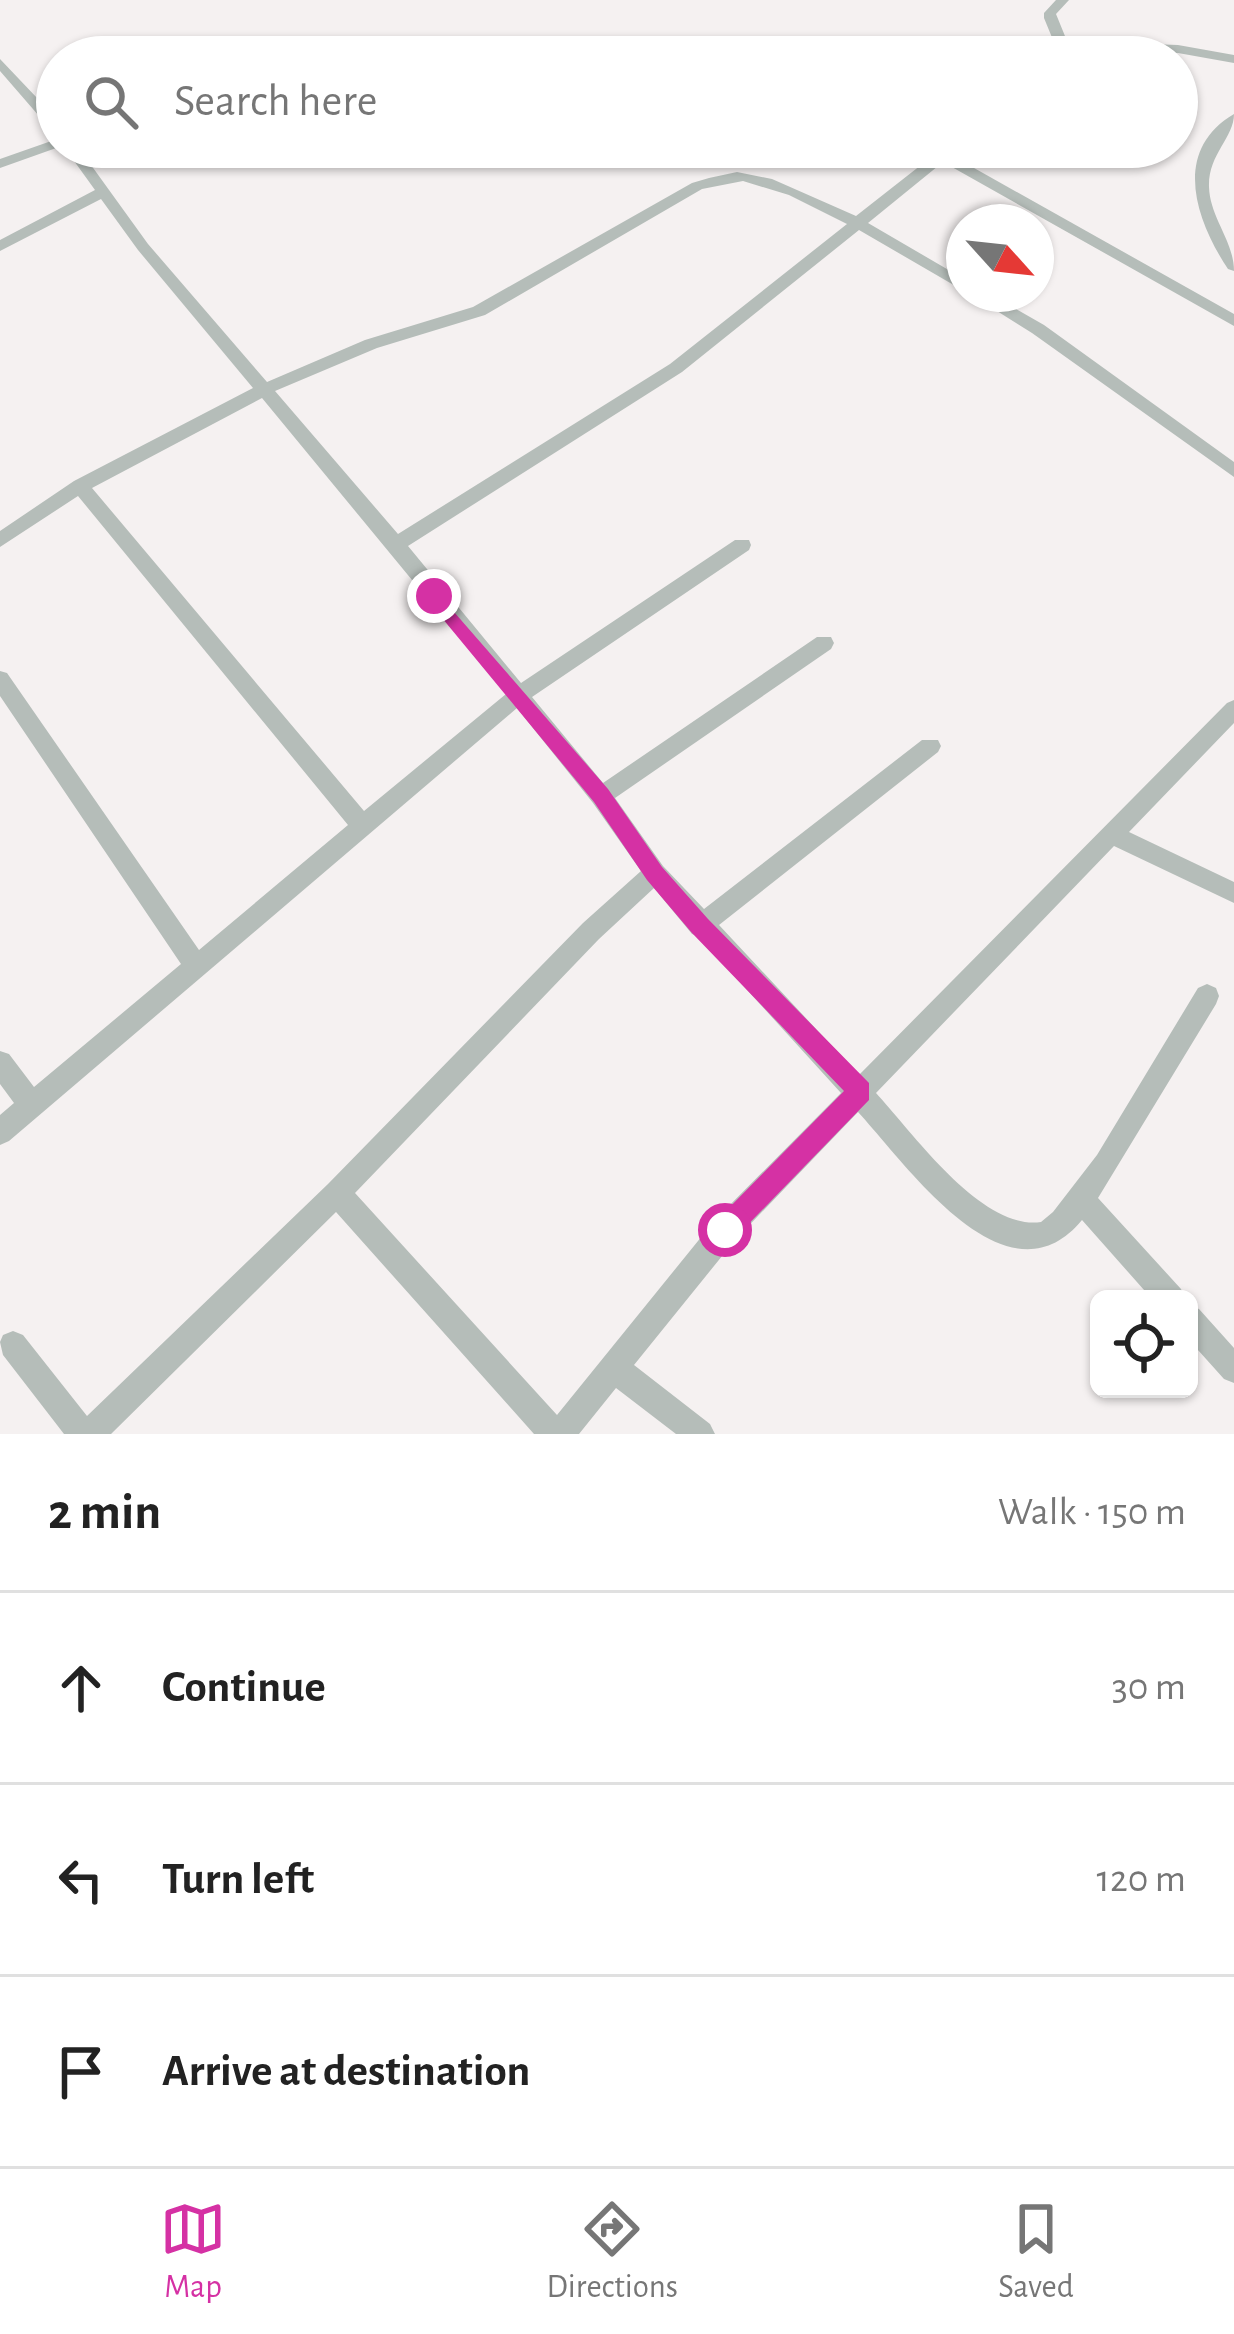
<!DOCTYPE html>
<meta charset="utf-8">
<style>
body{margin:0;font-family:"Alegreya Sans",sans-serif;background:#f6f6f6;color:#222}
.controls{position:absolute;right:36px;bottom:36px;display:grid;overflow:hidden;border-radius:18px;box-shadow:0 3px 9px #0004}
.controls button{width:108px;height:108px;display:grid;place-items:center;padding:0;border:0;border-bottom:3px solid #e0e0e0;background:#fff;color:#222;font:60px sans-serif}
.compass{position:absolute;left:946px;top:204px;width:108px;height:108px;border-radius:50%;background:#fff;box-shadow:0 3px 9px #0004;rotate:117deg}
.stop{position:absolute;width:36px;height:36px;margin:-27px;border:9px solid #d531a4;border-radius:50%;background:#fff}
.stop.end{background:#d531a4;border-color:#fff;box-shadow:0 3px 12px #0008}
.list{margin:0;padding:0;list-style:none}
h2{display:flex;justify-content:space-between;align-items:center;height:156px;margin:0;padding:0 48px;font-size:51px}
h2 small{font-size:39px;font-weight:400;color:#767676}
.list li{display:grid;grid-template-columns:78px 1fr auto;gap:36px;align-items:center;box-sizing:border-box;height:192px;padding:0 48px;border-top:3px solid #e0e0e0}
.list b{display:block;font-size:45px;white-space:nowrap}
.list em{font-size:39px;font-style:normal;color:#767676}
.icon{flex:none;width:66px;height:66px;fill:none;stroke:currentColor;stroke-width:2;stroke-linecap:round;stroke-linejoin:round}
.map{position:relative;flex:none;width:1234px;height:1434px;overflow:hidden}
.search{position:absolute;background:#fff;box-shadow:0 3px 9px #0004;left:36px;right:36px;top:36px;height:132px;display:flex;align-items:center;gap:30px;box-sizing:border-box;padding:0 42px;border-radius:66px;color:#767676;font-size:45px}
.sheet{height:732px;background:#fff}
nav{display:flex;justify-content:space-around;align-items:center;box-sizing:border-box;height:168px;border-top:3px solid #e0e0e0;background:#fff;font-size:33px;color:#767676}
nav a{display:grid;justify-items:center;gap:6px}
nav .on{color:#d531a4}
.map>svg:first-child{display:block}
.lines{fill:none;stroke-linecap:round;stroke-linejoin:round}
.minor{fill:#b5bdb9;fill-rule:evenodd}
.route{fill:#d531a4}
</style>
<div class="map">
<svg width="1234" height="1434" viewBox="0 0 1234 1434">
<rect width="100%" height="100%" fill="#f5f1f1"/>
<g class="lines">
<path class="minor" d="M1056 0H1069L1056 14 1067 41 1178 45 1234 55V63L1178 53 1071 49 1072 57H1060L1044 18V13Z
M0 59 57 119V132L52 131 0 71Z
M1234 114C1234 138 1208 154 1209 187 1210 218 1234 241 1234 271L1228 269C1196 221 1171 151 1234 114Z
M57 139 59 147 0 168V159Z
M64 147H78L148 244 267 382 365 340 473 307 692 183 709 178 737 172 772 179 856 216 944 147H960L951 155 1234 314V326L943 162 868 223 964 279V291L859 230 682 372 408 546 521 683 735 540H749L751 545 749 550 532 697 603 783 817 637H831L834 643 831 649 615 798 663 866 704 909 922 740H938L941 746 938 752 719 925 859 1075 1227 703 1234 700V723L1129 832 1234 882V903L1114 846 876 1093C913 1133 982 1231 1041 1222L1053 1212 1097 1155 1198 988 1207 984 1216 988 1219 996 1216 1004 1098 1198 1181 1289 1185 1299H1152L1082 1220C1007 1311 907 1165 858 1112L735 1240 634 1365 710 1424 715 1434H676L616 1388 579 1434H534L336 1212 111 1434H64L3 1355 0 1342 3 1335 13 1331 23 1335 87 1416 328 1184 583 923 641 871 593 803 517 708 9 1141 0 1145V1115L14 1103 0 1084V1051L9 1054 34 1087 181 964 0 696V671L7 673 199 950 348 825 78 496 0 547V531L74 481 253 388 138 250 101 199 0 251V240L95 190ZM743 181 789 195 847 224 670 364 398 534 275 391 377 348 485 315 702 189ZM262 398 506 694 364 811 92 488ZM654 888 692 934 698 936 841 1093 715 1220 557 1415 355 1193 599 939Z
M970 294H990L1044 325 1234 462V477L1032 333Z
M1189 1305 1199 1309 1234 1348V1383L1224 1379 1189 1340Z"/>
</g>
<path class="route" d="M434 589 608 789 662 867 708 919 869 1083V1100L734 1239 725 1243 716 1239 713 1230 716 1221 844 1091 692 933 647 880 594 802 428 601 425 596Z"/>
</svg>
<div class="controls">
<button><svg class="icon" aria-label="locate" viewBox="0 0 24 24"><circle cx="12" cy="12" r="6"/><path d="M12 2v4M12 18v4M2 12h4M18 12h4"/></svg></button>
</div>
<svg class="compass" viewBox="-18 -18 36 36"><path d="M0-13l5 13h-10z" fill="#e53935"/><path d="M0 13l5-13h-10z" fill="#767676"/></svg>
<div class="stop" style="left:725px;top:1230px"></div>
<div class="stop end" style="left:434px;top:596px"></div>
<div class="search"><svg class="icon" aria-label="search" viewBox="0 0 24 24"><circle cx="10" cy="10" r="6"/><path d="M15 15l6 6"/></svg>Search here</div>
</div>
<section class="sheet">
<h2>2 min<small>Walk · 150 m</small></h2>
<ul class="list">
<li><svg class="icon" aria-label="ahead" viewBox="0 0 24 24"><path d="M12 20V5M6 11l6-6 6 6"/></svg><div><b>Continue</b></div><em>30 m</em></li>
<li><svg class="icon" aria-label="left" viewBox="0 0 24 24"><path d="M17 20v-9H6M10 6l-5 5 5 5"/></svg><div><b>Turn left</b></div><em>120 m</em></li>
<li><svg class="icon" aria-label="arrive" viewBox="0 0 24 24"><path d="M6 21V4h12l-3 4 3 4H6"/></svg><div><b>Arrive at destination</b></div></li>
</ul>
</section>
<nav>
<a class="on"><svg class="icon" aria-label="map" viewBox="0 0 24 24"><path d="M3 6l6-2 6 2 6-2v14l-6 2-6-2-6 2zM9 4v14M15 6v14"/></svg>Map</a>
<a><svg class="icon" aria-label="directions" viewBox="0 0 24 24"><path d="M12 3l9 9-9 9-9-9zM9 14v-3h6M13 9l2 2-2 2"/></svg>Directions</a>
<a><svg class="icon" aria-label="saved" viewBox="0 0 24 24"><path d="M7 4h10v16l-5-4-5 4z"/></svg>Saved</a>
</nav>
